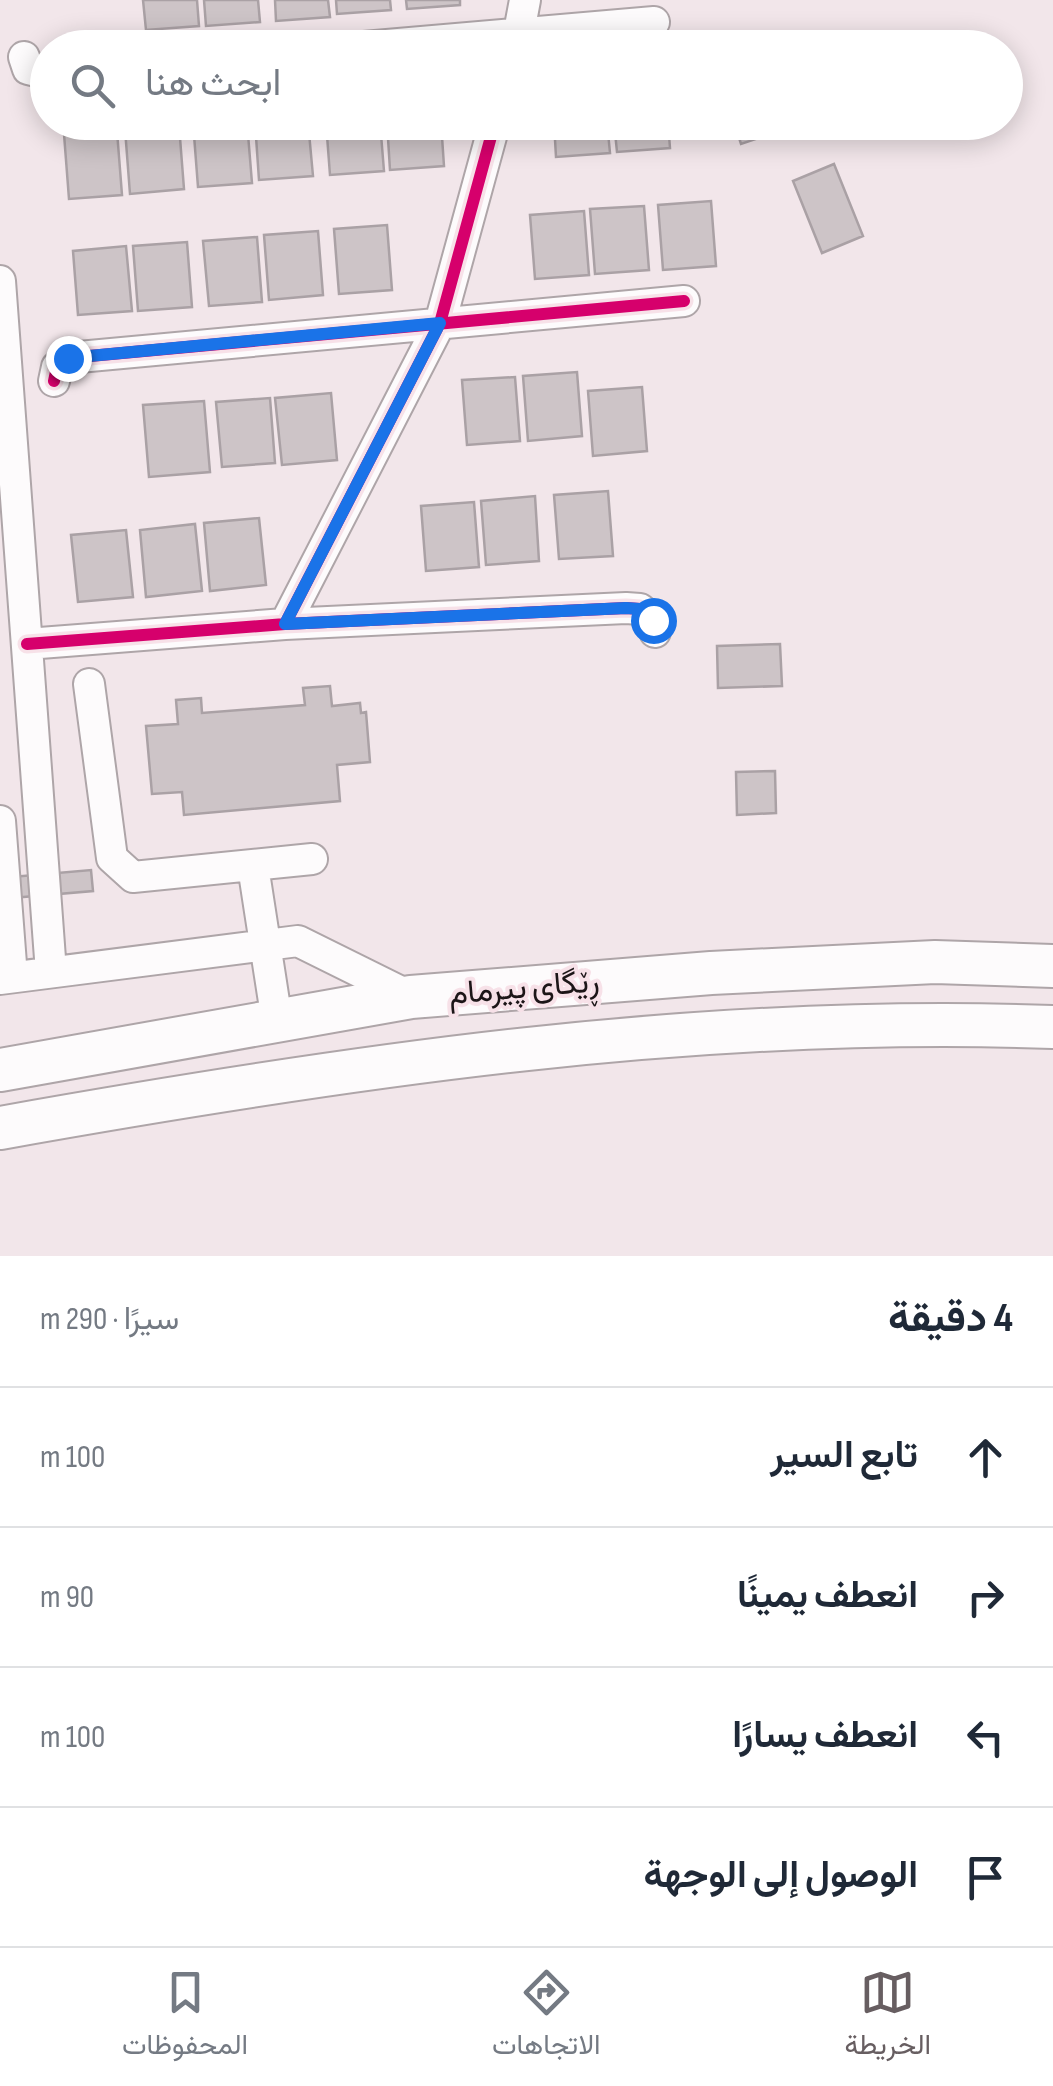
<!DOCTYPE html>
<html lang="ar">
<meta charset="utf-8">
<style>
body{margin:0;font-family:"Sofia Sans Condensed",Vazirmatn,sans-serif;background:#f6f6f7;color:#1f2937;direction:rtl}
.stop{position:absolute;width:30px;height:30px;margin:-22px;border:8px solid #1a73e8;border-radius:50%;background:#fff}
.stop.end{background:#1a73e8;border-color:#fff;box-shadow:0 2px 10px #0008}
.list{margin:0;padding:0;list-style:none}
h2{display:flex;justify-content:space-between;align-items:center;height:130px;margin:0;padding:0 40px;font-size:42px}
h2 small{font-size:32px;font-weight:400;color:#747a83}
.list li{display:grid;grid-template-columns:65px 1fr auto;gap:30px;align-items:center;box-sizing:border-box;height:140px;padding:0 40px;border-top:2px solid #e0e1e3}
.list b{display:block;font-size:38px;white-space:nowrap}
.list em{font-size:32px;font-style:normal;color:#747a83}
.icon{flex:none;width:55px;height:55px;fill:none;stroke:currentColor;stroke-width:2;stroke-linecap:round;stroke-linejoin:round}
.map{position:relative;flex:none;width:1053px;height:1256px;overflow:hidden;direction:ltr}
.search{position:absolute;background:#fff;box-shadow:0 5px 25px #0003;left:30px;right:30px;top:30px;height:110px;display:flex;align-items:center;gap:25px;box-sizing:border-box;padding:0 35px;border-radius:55px;color:#747a83;font-size:38px}
.sheet{height:690px;background:#fff}
nav{display:flex;justify-content:space-around;align-items:center;box-sizing:border-box;height:140px;border-top:2px solid #e0e1e3;background:#fff;font-size:28px;color:#747a83}
nav a{display:grid;justify-items:center;gap:5px}
nav .on{color:#675e61}
.map>svg:first-child{display:block}
.building{fill:#cdc4c7;stroke:#aaa1a5;stroke-width:2.5}
.lines{fill:none;stroke-linecap:round;stroke-linejoin:round}
.minor-casing{stroke:#aea5a8;stroke-width:34}
.highway-casing{stroke:#aea5a8;stroke-width:46}
.minor{stroke:#fdfbfc;stroke-width:30}
.highway{stroke:#fdfbfc;stroke-width:42}
.cycleway-casing{stroke:#f7e1e8;stroke-width:19}
.cycleway{stroke:#d6006c;stroke-width:12}
.route{stroke:#1a73e8;stroke-width:12}
.labels{text-anchor:middle;dominant-baseline:central;stroke-width:8;stroke-linejoin:round;paint-order:stroke}
.street-label{font-size:32px;fill:#1c1517;stroke:#f7e1e8}
</style>
<div class="map">
<svg width="1053" height="1256" viewBox="0 0 1053 1256">
<rect width="100%" height="100%" fill="#f2e6ea"/>
<path class="building" d="M143 0H197L199 26 146 30Z
M204 0H258L260 22 206 26Z
M275 0H328L330 17 276 21Z
M336 0H390L391 10 337 14Z
M406 0H460V5L407 9Z
M193 122H247L252 183 198 187Z
M255 122H308L313 176 259 180Z
M326 122H380L384 171 330 175Z
M387 122H441L444 166 390 170Z
M554 122H607L610 153 556 157Z
M614 122H668L670 148 617 152Z
M734 122H806L741 144Z
M179 125 184 189 130 194 125 129Z
M117 131 122 195 69 199 64 134Z
M834 164 863 236 822 253 793 181Z
M711 201 716 266 663 270 658 205Z
M644 206 649 270 595 274 590 209Z
M584 211 589 275 535 279 530 215Z
M387 225 392 290 339 294 334 229Z
M318 231 323 295 269 300 264 235Z
M257 237 262 302 209 306 203 241Z
M187 242 192 307 138 311 133 246Z
M126 246 132 311 78 315 73 251Z
M577 372 582 436 528 441 523 376Z
M515 377 520 441 467 445 462 380Z
M642 387 647 451 593 456 588 391Z
M331 393 337 460 282 465 275 398Z
M270 398 275 463 222 467 216 402Z
M204 401 210 472 149 477 143 405Z
M608 491 613 556 559 559 554 495Z
M535 496 539 561 486 565 481 501Z
M474 502 479 567 426 571 421 506Z
M259 518 266 585 210 591 204 523Z
M195 524 202 591 146 597 140 530Z
M126 530 133 597 78 602 71 535Z
M780 644 782 686 718 688 717 646Z
M330 686 332 706 360 703 361 713 366 712 370 762 337 765 340 801 184 815 182 792 152 794 146 726 178 724 176 700 201 698 202 713 305 705 303 688Z
M775 771 776 813 737 815 736 772Z
M91 870 93 891 0 899V878Z"/>
<g class="lines">
<g class="minor-casing">
<path id="minor" d="M352 48 654 22
M516 48 525 0
M24 57 28 69 48 74
M0 281 51 972
M54 381 57 367 68 358 684 301
M285 624 626 608 640 609 653 620 655 632
M27 644 285 624 440 323 495 122
M89 684 112 858 133 877 312 859
M0 821 12 977
M253 866 277 1021
M0 979 298 941 411 997"/>
</g>
<g class="highway-casing">
<path id="highway" d="M0 1070 411 997 711 973 935 962 1053 966
M0 1128C348 1066 699 1014 1053 1027"/>
</g>
<use href="#minor" class="minor"/>
<use href="#highway" class="highway"/>
<g class="cycleway-casing">
<path id="cycleway" d="M54 381 57 367 68 358 684 301
M285 624 626 608 640 609 653 620 655 632
M27 644 285 624 440 323 495 122"/>
</g>
<use href="#cycleway" class="cycleway"/>
</g>
<g class="lines">
<path class="route" d="M68 358 440 323 285 624 626 608 640 609 653 620"/>
</g>
<g class="labels">
<g class="street-label">
<text transform="translate(524 988) rotate(-5)">ڕێگای پیرمام</text>
</g>
</g>
</svg>
<div class="stop" style="left:653px;top:620px"></div>
<div class="stop end" style="left:68px;top:358px"></div>
<div class="search"><svg class="icon" aria-label="search" viewBox="0 0 24 24"><circle cx="10" cy="10" r="6"/><path d="M15 15l6 6"/></svg>ابحث هنا</div>
</div>
<section class="sheet">
<h2>4 دقيقة<small>سيرًا · 290 m</small></h2>
<ul class="list">
<li><svg class="icon" aria-label="ahead" viewBox="0 0 24 24"><path d="M12 20V5M6 11l6-6 6 6"/></svg><div><b>تابع السير</b></div><em>100 m</em></li>
<li><svg class="icon" aria-label="right" viewBox="0 0 24 24"><path d="M7 20v-9h11M14 6l5 5-5 5"/></svg><div><b>انعطف يمينًا</b></div><em>90 m</em></li>
<li><svg class="icon" aria-label="left" viewBox="0 0 24 24"><path d="M17 20v-9H6M10 6l-5 5 5 5"/></svg><div><b>انعطف يسارًا</b></div><em>100 m</em></li>
<li><svg class="icon" aria-label="arrive" viewBox="0 0 24 24"><path d="M6 21V4h12l-3 4 3 4H6"/></svg><div><b>الوصول إلى الوجهة</b></div></li>
</ul>
</section>
<nav>
<a class="on"><svg class="icon" aria-label="map" viewBox="0 0 24 24"><path d="M3 6l6-2 6 2 6-2v14l-6 2-6-2-6 2zM9 4v14M15 6v14"/></svg>الخريطة</a>
<a><svg class="icon" aria-label="directions" viewBox="0 0 24 24"><path d="M12 3l9 9-9 9-9-9zM9 14v-3h6M13 9l2 2-2 2"/></svg>الاتجاهات</a>
<a><svg class="icon" aria-label="saved" viewBox="0 0 24 24"><path d="M7 4h10v16l-5-4-5 4z"/></svg>المحفوظات</a>
</nav>
